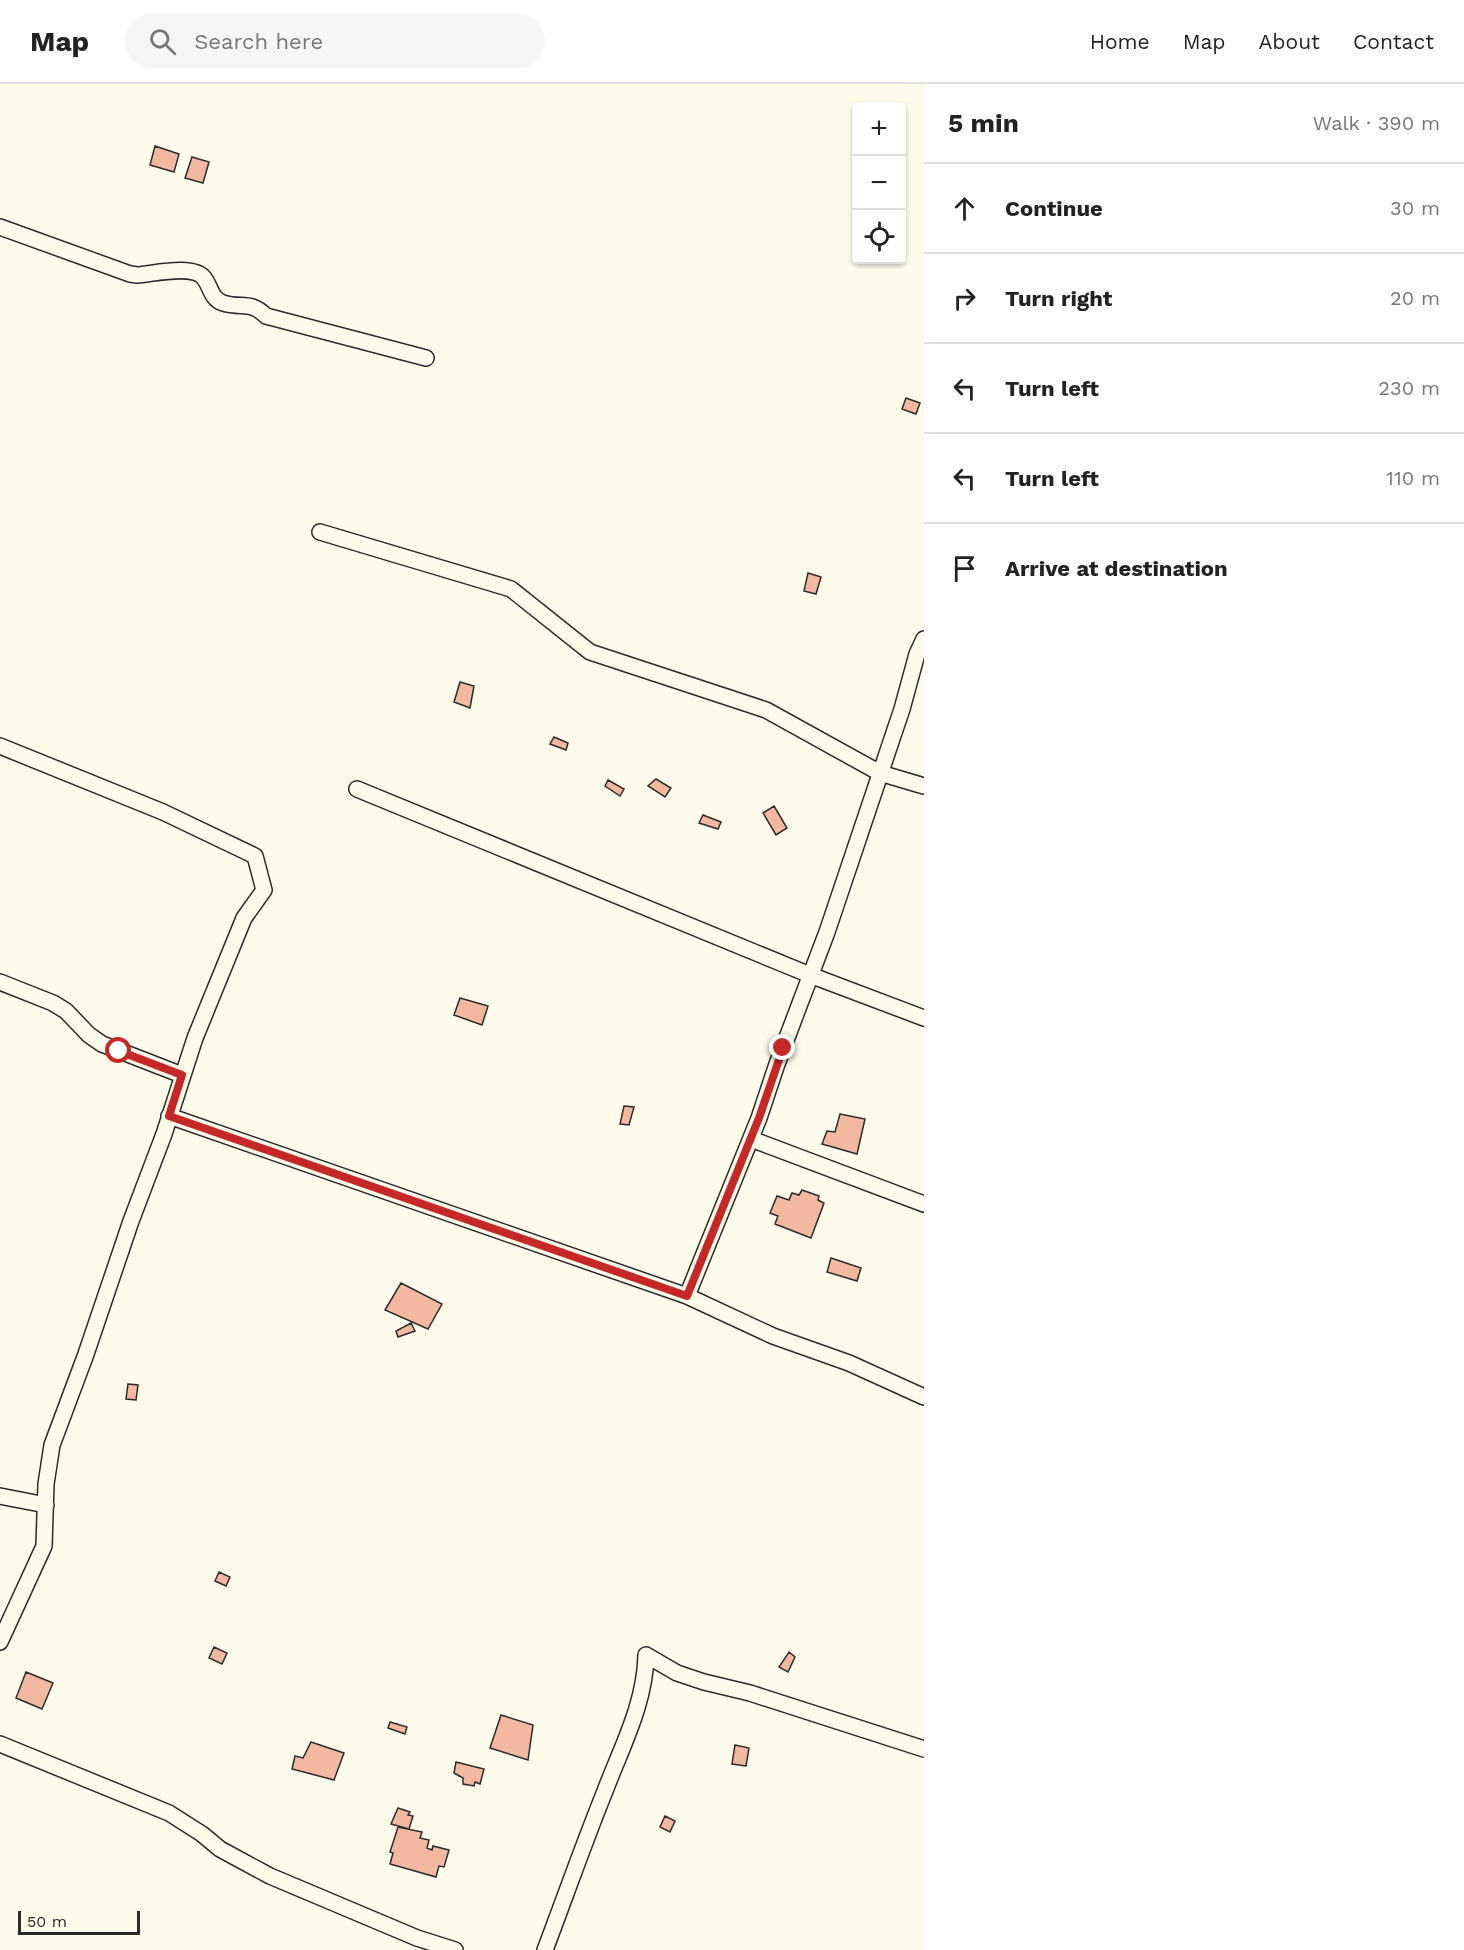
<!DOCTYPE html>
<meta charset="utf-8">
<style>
body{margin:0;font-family:"Work Sans",sans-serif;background:#f6f6f6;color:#222}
.controls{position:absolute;right:18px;top:18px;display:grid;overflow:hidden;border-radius:6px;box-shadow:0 2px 4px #0004}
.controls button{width:54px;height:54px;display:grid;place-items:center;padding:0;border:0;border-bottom:2px solid #e0e0e0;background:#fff;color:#222;font:30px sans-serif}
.scale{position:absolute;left:18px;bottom:15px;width:122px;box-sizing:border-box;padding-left:6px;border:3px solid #2b2b2b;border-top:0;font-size:16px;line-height:21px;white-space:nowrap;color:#2b2b2b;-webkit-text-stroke:4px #fdfbea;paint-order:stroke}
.stop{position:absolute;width:18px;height:18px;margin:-14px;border:4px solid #c62828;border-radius:50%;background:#fff}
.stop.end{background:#c62828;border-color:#fff;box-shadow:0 2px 6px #0008}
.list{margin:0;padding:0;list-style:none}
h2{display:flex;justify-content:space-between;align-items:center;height:78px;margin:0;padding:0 24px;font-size:26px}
h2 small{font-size:20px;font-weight:400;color:#767676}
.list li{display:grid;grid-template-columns:39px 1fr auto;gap:18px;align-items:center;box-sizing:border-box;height:90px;padding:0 24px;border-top:2px solid #e0e0e0}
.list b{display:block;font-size:22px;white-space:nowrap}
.list em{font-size:20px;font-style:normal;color:#767676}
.icon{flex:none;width:33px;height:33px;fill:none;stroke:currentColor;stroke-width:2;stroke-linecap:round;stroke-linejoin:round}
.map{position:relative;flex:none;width:924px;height:1866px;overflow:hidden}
header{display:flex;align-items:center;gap:36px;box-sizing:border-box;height:84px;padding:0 30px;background:#fff;border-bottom:2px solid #e0e0e0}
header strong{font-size:28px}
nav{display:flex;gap:33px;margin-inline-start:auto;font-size:21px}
.search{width:420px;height:54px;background:#f6f6f6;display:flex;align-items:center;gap:15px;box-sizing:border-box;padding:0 21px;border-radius:33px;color:#767676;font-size:22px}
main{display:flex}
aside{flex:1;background:#fff}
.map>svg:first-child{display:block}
.building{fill:#f2b8a0;stroke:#2b2b2b;stroke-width:1.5}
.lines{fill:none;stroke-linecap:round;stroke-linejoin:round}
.minor-casing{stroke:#2b2b2b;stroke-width:18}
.minor{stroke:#fdfbea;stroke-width:15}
.route{stroke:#c62828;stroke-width:8}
</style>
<header>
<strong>Map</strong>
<div class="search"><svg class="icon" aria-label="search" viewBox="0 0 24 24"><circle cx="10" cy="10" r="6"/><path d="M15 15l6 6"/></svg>Search here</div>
<nav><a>Home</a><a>Map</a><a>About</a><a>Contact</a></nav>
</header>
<main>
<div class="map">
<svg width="924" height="1866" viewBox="0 0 924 1866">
<rect width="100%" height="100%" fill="#fdfbea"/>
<path class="building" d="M155 62 179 70 174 88 150 81Z
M192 73 209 78 203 99 185 94Z
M906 314 920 319 916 330 902 325Z
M808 489 821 493 816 510 804 507Z
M460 598 474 602 470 624 454 618Z
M554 653 568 659 566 666 550 660Z
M656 695 671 704 665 713 648 702Z
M608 696 624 705 620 712 605 702Z
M774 722 787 744 776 751 763 729Z
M703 731 721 738 718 745 699 739Z
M460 914 488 922 482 941 454 931Z
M624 1022 634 1023 629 1041 620 1040Z
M840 1030 865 1035 857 1070 822 1060 827 1047 835 1048Z
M802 1106 819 1112 818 1116 824 1119 811 1154 775 1140 778 1132 770 1129 777 1112 789 1116 792 1109 799 1111Z
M831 1174 861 1184 857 1197 827 1188Z
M401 1199 442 1220 428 1245 385 1226Z
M411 1239 415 1247 398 1253 396 1247Z
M128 1300 138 1301 136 1316 126 1315Z
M219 1488 230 1493 226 1502 215 1497Z
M214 1563 227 1569 222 1580 209 1574Z
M789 1568 795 1573 788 1588 779 1583Z
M26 1588 53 1599 42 1625 16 1614Z
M501 1631 533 1641 528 1676 490 1664Z
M390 1638 407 1643 405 1650 388 1644Z
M311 1658 344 1669 334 1696 292 1685 295 1672 303 1674Z
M735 1661 749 1664 746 1682 732 1680Z
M456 1678 484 1685 480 1700 475 1698 474 1702 463 1700V1694L454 1689Z
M398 1724 410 1728 408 1731 413 1732 409 1745 391 1740Z
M665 1732 675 1737 670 1748 660 1743Z
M398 1743 422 1748 420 1754 429 1756 427 1764 432 1766 433 1762 449 1766 444 1783 439 1782 436 1793 390 1780 393 1769 390 1768Z"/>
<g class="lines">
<g class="minor-casing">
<path id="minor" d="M0 143 130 190 137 191C153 190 193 180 204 194 211 203 211 215 223 219 242 225 250 216 266 232L426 274
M320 448 511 505 590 568 766 626 880 689 924 702
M0 662 163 728 255 772 264 806 244 834 195 954 164 1050 131 1137 86 1270 52 1361 46 1400 44 1462 0 1558
M357 705 810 891 924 934
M0 898 53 919 66 927 89 951 102 960 182 991
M169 1032 687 1212 773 1252 849 1279 924 1313
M751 1055 924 1120
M687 1212 759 1034 777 980 827 848 902 625 917 570 924 555
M0 1412 46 1421
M0 1660 169 1729 202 1750 220 1765 270 1792 417 1854 455 1866
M545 1866C565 1813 584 1759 605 1707 622 1662 645 1620 646 1571L677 1589 704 1598 750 1609 924 1665"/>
</g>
<use href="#minor" class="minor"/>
</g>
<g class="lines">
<path class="route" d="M119 967 182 991 169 1032 687 1212 759 1034 783 964"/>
</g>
</svg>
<div class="controls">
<button>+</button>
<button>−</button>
<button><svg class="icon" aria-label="locate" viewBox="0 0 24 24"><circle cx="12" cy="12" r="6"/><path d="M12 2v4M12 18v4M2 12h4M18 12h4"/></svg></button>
</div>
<div class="scale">50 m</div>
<div class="stop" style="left:119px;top:967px"></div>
<div class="stop end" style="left:783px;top:964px"></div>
</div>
<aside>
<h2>5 min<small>Walk · 390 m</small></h2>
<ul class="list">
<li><svg class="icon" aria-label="ahead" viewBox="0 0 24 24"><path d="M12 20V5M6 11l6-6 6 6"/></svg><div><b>Continue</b></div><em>30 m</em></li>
<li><svg class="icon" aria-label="right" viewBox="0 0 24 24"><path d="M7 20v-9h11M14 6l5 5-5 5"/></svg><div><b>Turn right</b></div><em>20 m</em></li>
<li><svg class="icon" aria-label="left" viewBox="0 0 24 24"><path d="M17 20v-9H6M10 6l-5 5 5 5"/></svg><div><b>Turn left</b></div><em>230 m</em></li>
<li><svg class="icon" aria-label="left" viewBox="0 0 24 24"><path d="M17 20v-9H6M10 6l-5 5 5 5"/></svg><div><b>Turn left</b></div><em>110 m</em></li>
<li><svg class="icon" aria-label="arrive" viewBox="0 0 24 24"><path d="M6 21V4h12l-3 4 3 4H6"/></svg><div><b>Arrive at destination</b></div></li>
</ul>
</aside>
</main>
